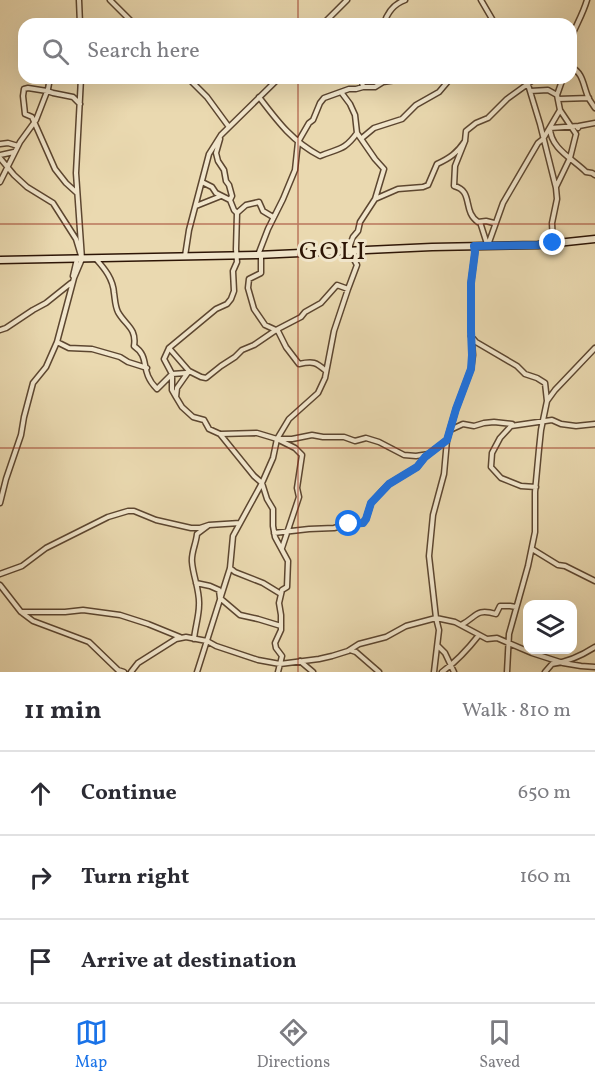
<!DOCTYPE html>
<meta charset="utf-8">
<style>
body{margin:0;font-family:Vollkorn,serif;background:#f7f7f7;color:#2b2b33}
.controls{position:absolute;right:18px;bottom:18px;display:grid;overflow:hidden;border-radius:12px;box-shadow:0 6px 24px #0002}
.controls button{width:54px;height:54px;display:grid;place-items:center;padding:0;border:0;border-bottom:2px solid #e1e1e2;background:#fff;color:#2b2b33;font:30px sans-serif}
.stop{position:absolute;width:18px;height:18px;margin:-14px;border:4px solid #1a73e8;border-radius:50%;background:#fff}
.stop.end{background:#1a73e8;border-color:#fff;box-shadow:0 2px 6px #0008}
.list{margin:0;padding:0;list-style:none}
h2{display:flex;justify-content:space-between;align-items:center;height:78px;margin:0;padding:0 24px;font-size:26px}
h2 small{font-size:20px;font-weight:400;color:#7c7c81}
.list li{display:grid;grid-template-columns:39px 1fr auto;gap:18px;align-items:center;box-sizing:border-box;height:84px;padding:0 24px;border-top:2px solid #e1e1e2}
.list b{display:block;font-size:22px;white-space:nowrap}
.list em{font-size:20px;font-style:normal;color:#7c7c81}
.icon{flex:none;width:33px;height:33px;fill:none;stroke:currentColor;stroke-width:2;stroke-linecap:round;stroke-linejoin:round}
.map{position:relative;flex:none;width:595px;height:672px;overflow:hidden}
.search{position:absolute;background:#fff;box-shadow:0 6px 24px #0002;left:18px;right:18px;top:18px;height:66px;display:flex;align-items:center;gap:15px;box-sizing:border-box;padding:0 21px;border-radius:18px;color:#7c7c81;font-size:22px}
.sheet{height:330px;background:#fff}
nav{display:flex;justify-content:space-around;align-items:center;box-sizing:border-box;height:84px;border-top:2px solid #e1e1e2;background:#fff;font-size:16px;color:#7c7c81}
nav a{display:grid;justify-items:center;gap:3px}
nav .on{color:#1a73e8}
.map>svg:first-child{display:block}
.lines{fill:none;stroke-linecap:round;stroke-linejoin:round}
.minor-casing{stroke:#5c4630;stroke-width:7}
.secondary-casing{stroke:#2d1506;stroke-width:9}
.minor{stroke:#f1e6cc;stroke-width:4}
.secondary{stroke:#f1e6cc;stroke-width:6}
.route{stroke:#1a73e8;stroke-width:8}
.grid{fill:none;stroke:#8f2418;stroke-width:1.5;stroke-opacity:0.55}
.labels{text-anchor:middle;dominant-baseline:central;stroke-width:6;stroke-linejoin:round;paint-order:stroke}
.quarter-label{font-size:26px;letter-spacing:1.5px;fill:#2d1506;stroke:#f1e6cc}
</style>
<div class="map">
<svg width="595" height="672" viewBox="0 0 595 672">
<rect width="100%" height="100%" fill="#ead9b0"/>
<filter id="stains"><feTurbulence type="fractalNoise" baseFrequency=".00333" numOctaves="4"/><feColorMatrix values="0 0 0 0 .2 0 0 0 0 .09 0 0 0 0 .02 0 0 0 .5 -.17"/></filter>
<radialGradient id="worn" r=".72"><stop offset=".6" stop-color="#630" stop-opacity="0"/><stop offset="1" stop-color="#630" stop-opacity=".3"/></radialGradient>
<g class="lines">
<g class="minor-casing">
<path id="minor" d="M79 0 80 24
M110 0 134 24
M481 0 495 24
M323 24 347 0
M384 24C387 13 394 4 405 0
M571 38C576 25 583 14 587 0
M571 67C584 73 583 87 589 99 591 102 593 105 595 108
M188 78 207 97 229 127
M425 78 429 80 435 78
M526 78 540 124 556 188 557 199 552 223 553 243
M363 87H375L383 82 409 78
M530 91 548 90 557 95 560 110 576 134 570 158 556 187
M341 92 350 104 355 115 357 133 375 159 384 169 375 199
M557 95 563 78
M259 97C278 122 292 141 320 156 339 148 344 151 357 133
M558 99 589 98
M579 126 550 128C550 148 573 159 586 172L592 173 595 175
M578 128 579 126 595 123
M362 138 374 128 402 119 416 105 439 92 450 79
M220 139 216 153 218 161 224 170 226 181 229 185 232 196 230 200
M0 144 8 143 18 146
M0 155 14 152
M0 158 14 175 27 187 53 203 76 239 82 259 76 173 81 78
M0 182 20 142 36 120 48 89 50 78
M202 182 212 187 216 193 230 200 234 210 237 213 236 249 237 262 233 271 234 291 231 299 227 304 216 309 169 348 189 371 177 388 176 397 182 407 193 417 204 420 209 429 220 434 254 476 262 483 267 499 273 509V526L275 537 288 561 287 587 282 590 279 603 281 615V630L275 643 276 648 282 656 278 672
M77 193 66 183 55 169 32 117 25 114 23 96 24 89 28 88 47 91 53 93 73 97 80 104
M196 206 221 196
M237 213 246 205 259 202 263 211 273 217
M480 222 487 244
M494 223 486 221 478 222C462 211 474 191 454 186L455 166 465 141 466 131 476 123 488 118 507 99 536 78
M488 245 503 203 538 143 543 139 560 110
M258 255 268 229 283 199 295 170 298 142 309 123 313 120 320 103 324 98 349 89H356L363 87 362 82 364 78
M261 255V273L249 279 248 288 254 309 265 325 278 331 286 347 299 364C313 361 316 362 326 371
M185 256 189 230 209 154 221 135 279 78
M96 259C105 269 113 279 114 293 115 299 115 306 118 312 125 325 137 328 134 346 147 355 143 364 148 376 150 381 153 385 157 389L172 374 186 373
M73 276 77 259
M0 330 6 328 33 310 46 303 71 283
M471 336 476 342 517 366 525 374 537 378 545 383 547 401
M57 342 69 348 92 349 120 357 128 362 147 368
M169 348 164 359 172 374V390L176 397
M189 371 201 377 206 378 221 366 235 357 242 350 254 345 276 330 301 317 305 312 321 303 337 285 348 289
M450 430 463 424 474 426 484 423 494 422 512 424
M221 434 257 433 277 439 295 448 302 455 297 488 299 497 282 548
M280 439H292L312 435 323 437H344L355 441 366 438 379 442 404 455 416 456 429 454
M536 487 521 486 501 478 491 467 492 453 500 438 511 426 552 420 561 424 576 426 595 424
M0 503 6 479 21 435 24 417 33 383 46 367 57 342 74 278 82 259
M274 533 309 529 334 528 349 524 363 523 366 519 371 503 381 492 389 484 417 467 425 457 447 440 456 409 471 369 473 355 471 331V283L475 252 474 246
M532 549 558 565 565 566 595 581
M230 568 235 572 263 583 281 594
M0 574 22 566 46 548 108 517 128 511H134L156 520 191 528H200L209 525
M196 583 210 586 219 590 220 598 240 615 258 619 281 626
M0 585 21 612H65L83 610 120 615 148 624 180 637
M21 612 33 621 89 642 118 670 124 672
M461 625C477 617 475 608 496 614L500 606H510L516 607
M194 639C195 628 199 616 199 605 200 591 193 576 192 562 191 553 196 544 197 534L209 525 240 523
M438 646 445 653 454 672
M350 650 356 652 379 672
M300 661 313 672
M131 672 138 663 176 639 186 637 207 641 216 646 258 660 280 664 319 659 332 656 348 651 359 644 386 637 406 626 436 618 455 622 487 639 497 638 532 653 563 663 581 666 595 667
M197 672 230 568 233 536 262 483 273 458 277 439 289 419 318 393 325 378 334 331 348 289 357 265 350 252V245L353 237 358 231 360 222 375 199 398 189 423 187 428 185 437 164C450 158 457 153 465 141
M434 672 439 630 436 618 429 556 433 515 444 474 447 440
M442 672C456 662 468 649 479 635
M507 672 509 634 528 566 535 532V492L539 449 541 430 547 401 555 390 595 348
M545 672 552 664C568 662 581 656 595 647"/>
</g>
<g class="secondary-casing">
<path id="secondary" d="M0 260 257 255 432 247 538 245 595 239"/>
</g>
<use href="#minor" class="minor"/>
<use href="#secondary" class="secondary"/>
</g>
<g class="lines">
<path class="route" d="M349 524 363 523 366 519 371 503 389 484 417 467 425 457 447 440 456 409 471 369 472 355 471 331V283L475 252 474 246 538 245 553 243"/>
</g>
<path class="grid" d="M298 0V24M298 78V672M0 224H595M0 448H595"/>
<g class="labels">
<g class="quarter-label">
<text x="333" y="252">GOLI</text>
</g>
</g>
<rect width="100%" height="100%" filter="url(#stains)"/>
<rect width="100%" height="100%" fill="url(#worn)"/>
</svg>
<div class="controls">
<button><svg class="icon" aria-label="layers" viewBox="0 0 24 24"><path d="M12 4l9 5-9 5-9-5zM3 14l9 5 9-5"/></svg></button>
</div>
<div class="stop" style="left:349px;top:524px"></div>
<div class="stop end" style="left:553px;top:243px"></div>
<div class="search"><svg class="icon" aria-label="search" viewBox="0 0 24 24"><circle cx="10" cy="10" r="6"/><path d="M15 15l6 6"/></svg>Search here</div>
</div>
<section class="sheet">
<h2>11 min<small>Walk · 810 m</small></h2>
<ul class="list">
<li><svg class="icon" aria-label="ahead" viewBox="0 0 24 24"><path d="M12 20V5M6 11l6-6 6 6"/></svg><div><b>Continue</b></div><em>650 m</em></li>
<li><svg class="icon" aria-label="right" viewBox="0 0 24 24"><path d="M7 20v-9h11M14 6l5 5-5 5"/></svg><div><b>Turn right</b></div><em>160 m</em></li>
<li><svg class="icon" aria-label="arrive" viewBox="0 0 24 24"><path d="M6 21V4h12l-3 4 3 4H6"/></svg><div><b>Arrive at destination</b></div></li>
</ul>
</section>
<nav>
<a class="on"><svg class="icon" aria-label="map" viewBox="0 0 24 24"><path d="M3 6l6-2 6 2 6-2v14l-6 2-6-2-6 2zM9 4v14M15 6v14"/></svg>Map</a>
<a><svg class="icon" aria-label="directions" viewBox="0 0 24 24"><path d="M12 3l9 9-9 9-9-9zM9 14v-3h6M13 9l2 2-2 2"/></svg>Directions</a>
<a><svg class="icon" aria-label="saved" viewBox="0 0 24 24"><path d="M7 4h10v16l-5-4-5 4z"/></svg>Saved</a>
</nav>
